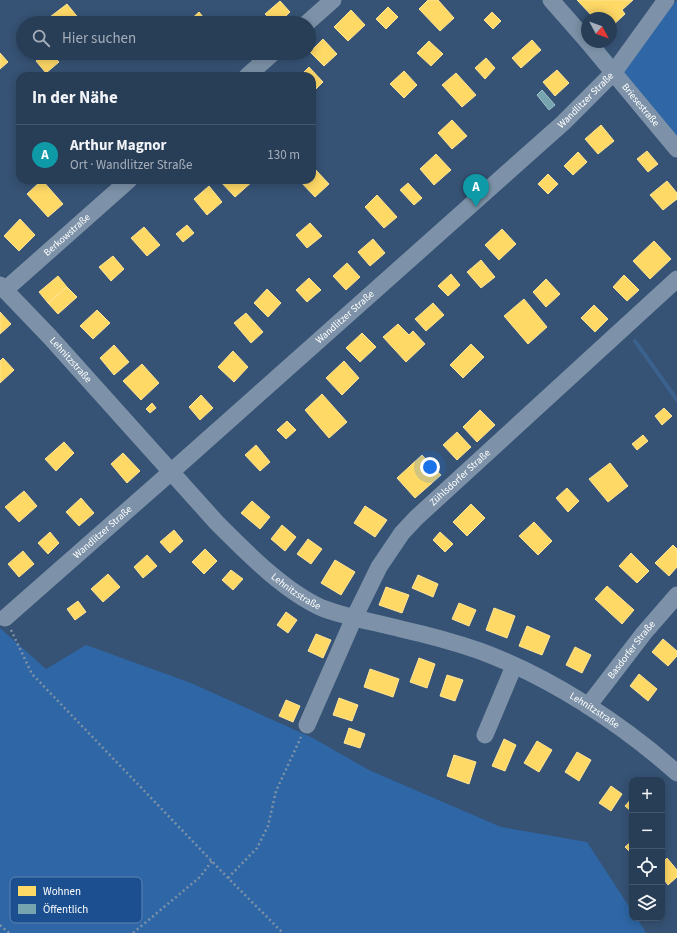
<!DOCTYPE html>
<html lang="de">
<meta charset="utf-8">
<style>
body{margin:0;font-family:"Source Sans 3",sans-serif;background:#344961;color:#f1f3f6}
.controls{position:absolute;right:12px;bottom:12px;display:grid;overflow:hidden;border-radius:8px;box-shadow:0 2px 10px #0003}
.controls button{width:36px;height:36px;display:grid;place-items:center;padding:0;border:0;border-bottom:1px solid #44576d;background:#283e57;color:#f1f3f6;font:20px sans-serif}
.compass{position:absolute;left:581px;top:12px;width:36px;height:36px;border-radius:50%;background:#283e57;box-shadow:0 2px 10px #0003;rotate:131deg}
.you{position:absolute;left:430px;top:467px;width:14px;height:14px;margin:-10px;border:3px solid #fff;border-radius:50%;background:#1a73e8;box-shadow:0 0 0 6px #1a73e833}
.badge{display:grid;place-items:center;width:26px;height:26px;border-radius:50%;background:#90b9f0;color:#fff;font-size:13px;font-weight:700}
.pin{position:absolute;translate:-50% -33px;filter:drop-shadow(0 1px 2px #0008)}
.pin::after{content:'';position:absolute;top:21px;width:14px;height:12px;background:inherit;clip-path:polygon(0 0,100% 0,50% 100%)}
.list{margin:0;padding:0;list-style:none}
h2{display:flex;justify-content:space-between;align-items:center;height:52px;margin:0;padding:0 16px;font-size:17px}
h2 small{font-size:13px;font-weight:400;color:#a5aeba}
.list li{display:grid;grid-template-columns:26px 1fr auto;gap:12px;align-items:center;box-sizing:border-box;height:60px;padding:0 16px;border-top:1px solid #44576d}
.list b{display:block;font-size:15px;white-space:nowrap}
.list p{margin:0;font-size:13px;white-space:nowrap;color:#a5aeba}
.list em{font-size:13px;font-style:normal;color:#a5aeba}
.icon{flex:none;width:22px;height:22px;fill:none;stroke:currentColor;stroke-width:2;stroke-linecap:round;stroke-linejoin:round}
.map{position:relative;flex:none;width:677px;height:933px;overflow:hidden}
.search{position:absolute;background:#283e57;box-shadow:0 2px 10px #0003;left:16px;top:16px;width:300px;height:44px;display:flex;align-items:center;gap:10px;box-sizing:border-box;padding:0 14px;border-radius:22px;color:#a5aeba;font-size:15px}
.panel{position:absolute;background:#283e57;box-shadow:0 2px 10px #0003;left:16px;top:72px;width:300px;height:112px;border-radius:12px}
.map>svg:first-child{display:block}
.green{fill:#2f66a5}
.homes{fill:#ffd966;stroke:#ffe494}
.public{fill:#76a5af;stroke:#9fc0c7}
.lines{fill:none;stroke-linecap:round;stroke-linejoin:round}
.stream{stroke:#3b618d;stroke-width:4}
.path{stroke:#7d92a8;stroke-width:2.5;stroke-dasharray:2 3;stroke-linecap:butt}
.minor{stroke:#7d92a8;stroke-width:17}
.labels{text-anchor:middle;dominant-baseline:central;stroke-width:4;stroke-linejoin:round;paint-order:stroke}
.street-label{font-size:10px;fill:#fff;stroke:#1b4f8f}
.key{fill:#1b4f8f;stroke:#5f84b1;stroke-width:1}
.key-label{font-size:11px;fill:#fff}
</style>
<div class="map">
<svg width="677" height="933" viewBox="0 0 677 933">
<rect width="100%" height="100%" fill="#365274"/>
<path class="green" d="M677 0V149L614 72Z
M0 628 46 669 86 645 191 683 313 738 369 770 501 827 587 842 632 911V918H637L646 933H0Z"/>
<path class="homes" d="M428 0H438L454 18 440 31 419 9Z
M577 0H633L622 10 625 14 611 27V18H594Z
M280 1 290 12 279 23H274L265 14Z
M67 4 80 20 76 23H49L46 20Z
M388 7 398 17 386 29 376 19Z
M351 10 365 25 348 41 334 27Z
M199 12 208 23H187Z
M492 12 501 21 493 29 484 20Z
M323 39 337 54 324 66 310 52Z
M532 40 541 50 521 68 512 58Z
M429 41 443 54 431 66 417 53Z
M0 53 8 62 0 69Z
M45 53H51L59 62 46 73 36 61Z
M486 58 495 68 485 79 475 68Z
M309 67 323 82 312 93V76H300Z
M557 70 569 83 555 96 543 82Z
M404 71 417 85 404 98 390 84Z
M456 73 476 95 462 107 442 85Z
M452 120 467 136 452 149 438 133Z
M601 125 614 141 598 154 585 139Z
M647 151 658 164 648 172 637 159Z
M578 152 587 162 573 175 564 166Z
M436 154 451 170 434 185 420 169Z
M313 167 329 184 315 197 299 180H312V168Z
M548 174 558 184 548 194 538 184Z
M42 180 63 204 48 217 27 194Z
M219 180H252L253 181 235 197Z
M667 181 677 193V199L663 210 650 195Z
M408 183 422 198 414 205 400 190Z
M209 186 222 202 207 215 194 199Z
M377 195 397 217 384 228 365 207Z
M20 219 35 235 19 251 4 236Z
M310 223 322 236 307 248 296 235Z
M187 225 194 233 183 242 176 234Z
M144 227 160 245 147 256 131 238Z
M502 229 516 244 499 260 485 245Z
M373 239 385 253 370 266 358 252Z
M654 241 671 259 650 279 633 261Z
M113 256 124 269 111 281 99 267Z
M481 260 495 277 481 288 467 272Z
M347 263 360 277 346 290 333 276Z
M451 274 460 285 448 296 438 286Z
M624 275 639 290 627 301 613 287Z
M58 276 67 287 48 303 39 292Z
M309 278 321 290 307 302 296 290Z
M546 279 560 294 546 307 533 292Z
M67 287 77 297 58 314 48 303Z
M267 289 281 303 268 317 254 303Z
M524 299 547 327 528 344 504 316Z
M433 303 444 315 426 331 415 319Z
M594 305 608 319 595 332 581 318Z
M97 310 110 323 93 339 80 326Z
M0 312 11 324 0 334Z
M246 313 263 332 251 343 234 323Z
M398 324 409 335 413 331 425 344 406 362 383 337Z
M362 333 376 347 360 362 346 348Z
M471 344 484 357 463 378 450 365Z
M114 345 129 362 114 375 100 358Z
M233 351 248 367 234 382 218 367Z
M3 358 14 370 0 383V361Z
M344 361 359 378 342 395 326 378Z
M142 364 159 383 141 400 123 381Z
M322 394 347 422 329 438 305 410Z
M201 395 213 408 200 420 189 407Z
M152 403 156 408 150 413 146 409Z
M664 408 672 416 662 425 655 416Z
M480 410 495 425 477 442 463 427Z
M287 421 296 430 286 439 277 430Z
M457 432 471 447 457 460 443 445Z
M643 435 648 441 637 450 632 444Z
M64 442 74 453 56 471 45 459Z
M256 445 270 462 260 471 245 455Z
M123 453 140 471 127 483 111 464Z
M422 455 441 475 415 498 397 478Z
M610 463 628 486 608 502 589 479Z
M567 488 579 501 568 512 556 498Z
M24 491 37 506 19 522 5 507Z
M81 498 94 513 79 526 66 512Z
M252 501 270 517 260 529 241 513Z
M471 504 485 518 467 536 453 522Z
M365 506 387 520 375 537 354 523Z
M534 522 552 541 538 555 519 536Z
M282 525 296 537 285 551 271 539Z
M174 530 183 541 170 553 160 542Z
M50 532 59 543 48 554 38 543Z
M440 532 453 544 445 552 433 540Z
M308 539 322 549 311 564 297 554Z
M673 545 677 549V567L669 576 655 563Z
M205 549 217 561 204 574 192 562Z
M23 551 34 564 19 577 8 564Z
M631 553 649 571 637 583 619 566Z
M147 555 157 566 143 578 134 567Z
M335 560 355 572 341 595 321 583Z
M231 570 243 579 233 590 222 580Z
M108 574 120 587 103 602 91 589Z
M418 575 438 584 433 597 412 588Z
M607 586 634 610 622 624 595 599Z
M386 587 409 595 402 613 379 605Z
M78 601 86 612 75 620 67 609Z
M459 603 476 610 469 626 452 619Z
M494 608 515 616 507 638 486 630Z
M286 612 297 620 288 633 277 625Z
M527 626 550 636 542 655 519 646Z
M316 634 331 640 323 658 308 651Z
M663 639 677 651V656L668 666 652 652Z
M575 647 591 655 582 673 566 665Z
M419 658 435 664 427 688 410 682Z
M370 669 399 679 393 697 364 687Z
M639 674 657 689 648 701 630 686Z
M447 675 463 680 455 701 440 696Z
M339 698 358 705 352 721 333 715Z
M286 700 300 706 293 722 279 716Z
M349 728 365 734 360 748 344 743Z
M504 739 516 745 505 771 492 766Z
M537 741 552 750 539 772 524 763Z
M577 752 591 760 579 781 565 772Z
M454 755 476 762 469 784 447 776Z
M611 786 622 794 611 811 599 803Z
M632 798V812L625 806Z
M632 841V854L625 847Z
M667 858 677 870V877L668 885 662 877V863Z"/>
<path class="public" d="M542 90 555 105 549 110 537 95Z"/>
<g class="lines">
<path class="stream" d="M635 341 677 400"/>
<path class="path" d="M11 630 32 674 228 878 283 933
M228 878 257 848 268 826 276 791 301 737
M0 925 9 933
M133 933 200 877 212 861"/>
<g class="minor">
<path d="M551 0 587 41"/>
<path d="M307 23 333 0"/>
<path id="s1" d="M588 42 677 149"/>
<path d="M247 76 273 53"/>
<path id="s2" d="M0 285 50 337 217 523C246 552 284 591 322 608 348 618 375 622 401 629 428 635 454 642 480 651 550 677 621 723 677 773"/>
<path id="s3" d="M5 290 129 180"/>
<path id="s4" d="M5 618 171 472 563 123 614 72 666 0"/>
<path id="s5" d="M588 706 644 633 677 595"/>
<path id="s6" d="M307 725 354 618 379 567 402 533 416 518 677 279"/>
<path d="M485 735 514 666"/>
</g>
</g>
<g class="labels">
<g class="street-label">
<text stroke="none"><textPath href="#s4" startOffset="778">Wandlitzer Straße</textPath></text>
<text stroke="none"><textPath href="#s1" startOffset="82">Briesestraße</textPath></text>
<text stroke="none"><textPath href="#s3" startOffset="83">Berkowstraße</textPath></text>
<text stroke="none"><textPath href="#s4" startOffset="454">Wandlitzer Straße</textPath></text>
<text stroke="none"><textPath href="#s2" startOffset="103">Lehnitzstraße</textPath></text>
<text stroke="none"><textPath href="#s6" startOffset="295">Zühlsdorfer Straße</textPath></text>
<text stroke="none"><textPath href="#s4" startOffset="130">Wandlitzer Straße</textPath></text>
<text stroke="none"><textPath href="#s2" startOffset="427">Lehnitzstraße</textPath></text>
<text stroke="none"><textPath href="#s5" startOffset="71">Basdorfer Straße</textPath></text>
<text stroke="none"><textPath href="#s2" startOffset="751">Lehnitzstraße</textPath></text>
</g>
</g>
<rect x="10" y="877" width="132" height="46" rx="6" class="key"/>
<rect x="18" y="886" width="18" height="10" fill="#ffd966"/>
<rect x="18" y="904" width="18" height="10" fill="#76a5af"/>
<g class="key-label">
<text x="43" y="895">Wohnen</text>
<text x="43" y="913">Öffentlich</text>
</g>
</svg>
<div class="controls">
<button>+</button>
<button>−</button>
<button><svg class="icon" aria-label="locate" viewBox="0 0 24 24"><circle cx="12" cy="12" r="6"/><path d="M12 2v4M12 18v4M2 12h4M18 12h4"/></svg></button>
<button><svg class="icon" aria-label="layers" viewBox="0 0 24 24"><path d="M12 4l9 5-9 5-9-5zM3 14l9 5 9-5"/></svg></button>
</div>
<svg class="compass" viewBox="-18 -18 36 36"><path d="M0-13l5 13h-10z" fill="#e53935"/><path d="M0 13l5-13h-10z" fill="#a5aeba"/></svg>
<div class="you"></div>
<div class="pin badge" style="left:476px;top:207px;background:#0f9aa8">A</div>
<div class="search"><svg class="icon" aria-label="search" viewBox="0 0 24 24"><circle cx="10" cy="10" r="6"/><path d="M15 15l6 6"/></svg>Hier suchen</div>
<section class="panel">
<h2>In der Nähe<small></small></h2>
<ul class="list">
<li><span class="badge" style="background:#0f9aa8">A</span><div><b>Arthur Magnor</b><p>Ort · Wandlitzer Straße</p></div><em>130 m</em></li>
</ul>
</section>
</div>
